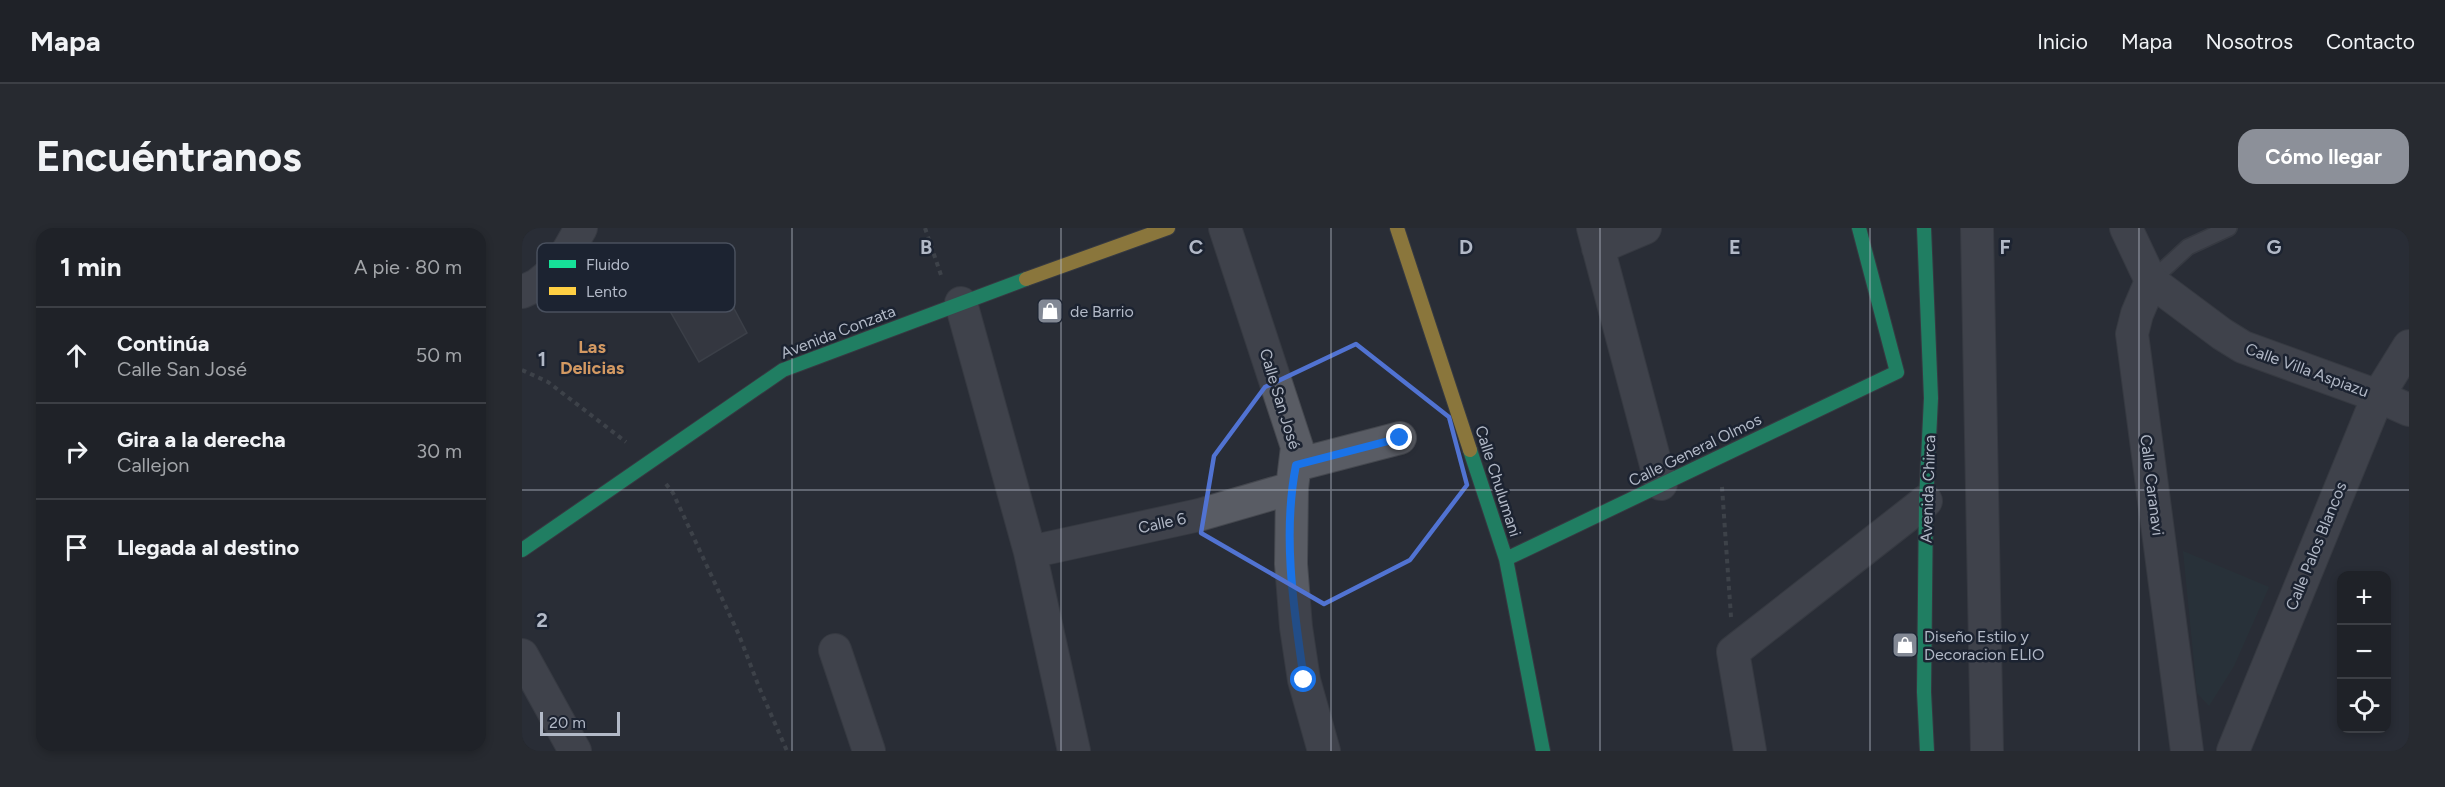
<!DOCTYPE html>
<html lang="es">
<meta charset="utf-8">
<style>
body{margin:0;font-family:Figtree,sans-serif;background:#272a30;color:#f1f3f6}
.controls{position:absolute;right:18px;bottom:18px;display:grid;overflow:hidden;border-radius:12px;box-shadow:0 3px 9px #0003}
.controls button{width:54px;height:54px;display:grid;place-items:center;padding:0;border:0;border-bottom:2px solid #3c3f45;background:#1f2228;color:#f1f3f6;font:30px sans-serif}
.scale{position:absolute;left:18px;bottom:15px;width:80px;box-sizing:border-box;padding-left:6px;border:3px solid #b2b9c7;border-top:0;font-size:16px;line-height:21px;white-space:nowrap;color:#b2b9c7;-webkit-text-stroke:4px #1c2331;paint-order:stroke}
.stop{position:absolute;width:18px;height:18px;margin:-14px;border:4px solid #1a73e8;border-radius:50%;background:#fff}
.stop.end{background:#1a73e8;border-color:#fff;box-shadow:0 2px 6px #0008}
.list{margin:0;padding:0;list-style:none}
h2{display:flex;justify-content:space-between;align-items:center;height:78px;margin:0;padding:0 24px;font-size:26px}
h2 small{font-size:20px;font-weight:400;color:#a1a4a8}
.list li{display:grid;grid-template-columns:39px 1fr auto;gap:18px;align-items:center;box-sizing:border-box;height:96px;padding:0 24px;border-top:2px solid #3c3f45}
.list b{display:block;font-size:22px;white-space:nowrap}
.list p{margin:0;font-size:20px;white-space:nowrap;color:#a1a4a8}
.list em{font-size:20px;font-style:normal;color:#a1a4a8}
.icon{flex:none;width:33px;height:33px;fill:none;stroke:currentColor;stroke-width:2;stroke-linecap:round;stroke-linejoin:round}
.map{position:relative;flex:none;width:1887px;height:523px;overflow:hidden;border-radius:18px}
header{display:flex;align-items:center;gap:36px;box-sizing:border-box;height:84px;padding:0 30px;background:#1f2228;border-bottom:2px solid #3c3f45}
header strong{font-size:28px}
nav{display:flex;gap:33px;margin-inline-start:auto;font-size:21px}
.intro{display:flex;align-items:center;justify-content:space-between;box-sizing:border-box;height:144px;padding:0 36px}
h1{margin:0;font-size:42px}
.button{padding:15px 27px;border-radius:18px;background:#8c9099;color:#fff;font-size:21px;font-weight:700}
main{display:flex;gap:36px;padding:0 36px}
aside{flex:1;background:#1f2228;border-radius:18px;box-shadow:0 3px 9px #0003}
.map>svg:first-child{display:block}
.green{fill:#26373c}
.building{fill:#40444c;stroke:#51555d;stroke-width:1.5}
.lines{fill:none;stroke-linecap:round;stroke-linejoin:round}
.lane-casing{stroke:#45484f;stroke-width:18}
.street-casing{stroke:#45484f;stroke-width:34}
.fast-casing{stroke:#45484f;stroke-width:16}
.slow-casing{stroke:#45484f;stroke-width:16}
.path{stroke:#565b61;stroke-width:4;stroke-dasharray:4.5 4.5;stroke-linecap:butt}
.lane{stroke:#595c64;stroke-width:15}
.street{stroke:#595c64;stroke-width:32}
.fast{stroke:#16e098;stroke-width:14}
.slow{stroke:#ffcf43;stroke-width:14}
.route{stroke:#1a73e8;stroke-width:8}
.marked{fill:none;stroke:#5173d2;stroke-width:4.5;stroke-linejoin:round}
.grid{fill:none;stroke:#b2b9c7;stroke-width:1.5;stroke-opacity:0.55}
.labels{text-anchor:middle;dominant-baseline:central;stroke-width:5;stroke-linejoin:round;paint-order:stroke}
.poi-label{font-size:16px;fill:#b2b9c7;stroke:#1c2331;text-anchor:start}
.street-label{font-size:16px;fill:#b2b9c7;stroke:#1c2331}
.neighbourhood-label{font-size:18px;font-weight:bold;fill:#d39962;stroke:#1c2331}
.key{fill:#1c2331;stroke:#49505e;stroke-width:1.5}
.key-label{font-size:16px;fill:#b2b9c7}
.grid-label{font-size:20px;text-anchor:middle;font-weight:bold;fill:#b2b9c7;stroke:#1c2331;stroke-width:5;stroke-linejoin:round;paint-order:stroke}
</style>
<header>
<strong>Mapa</strong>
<nav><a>Inicio</a><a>Mapa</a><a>Nosotros</a><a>Contacto</a></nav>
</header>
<div class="intro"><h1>Encuéntranos</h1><a class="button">Cómo llegar</a></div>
<main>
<aside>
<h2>1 min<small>A pie · 80 m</small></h2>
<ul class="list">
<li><svg class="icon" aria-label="ahead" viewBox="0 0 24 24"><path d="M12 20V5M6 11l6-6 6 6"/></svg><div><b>Continúa</b><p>Calle San José</p></div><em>50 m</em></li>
<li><svg class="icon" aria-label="right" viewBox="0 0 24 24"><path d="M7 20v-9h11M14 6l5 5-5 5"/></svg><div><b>Gira a la derecha</b><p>Callejon</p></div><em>30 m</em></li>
<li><svg class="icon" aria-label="arrive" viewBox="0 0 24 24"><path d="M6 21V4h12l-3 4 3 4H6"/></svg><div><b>Llegada al destino</b></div></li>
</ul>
</aside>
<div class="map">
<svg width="1887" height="523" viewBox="0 0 1887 523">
<rect width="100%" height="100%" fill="#292d36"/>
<path class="green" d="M1661 323 1747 359 1712 438 1687 478 1675 465Z"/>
<path class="building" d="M184 28 225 105 177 134 132 55Z"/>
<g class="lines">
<g class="lane-casing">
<path id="lane" d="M1629 53 1666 19 1707 0"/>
</g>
<g class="street-casing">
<path id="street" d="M703 0 775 219 770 260 769 336 774 399 782 452 802 523
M1071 0 1139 256
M1455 0 1465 523
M1604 0 1629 53 1700 106 1721 119 1856 168 1887 182
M1076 20 1123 0
M1629 53 1615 86 1610 106 1665 523
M0 64 15 57 36 40 59 0
M439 75 508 324 552 523
M774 237 878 210
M508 324 677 287 770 260
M313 422 347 523
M0 427 53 523
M1228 523 1211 424 1404 273
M1711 523 1856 168 1887 118"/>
</g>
<g class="fast-casing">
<path id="fast" d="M1402 0 1409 170 1404 273 1402 464 1405 523
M948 222 984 331 1021 523
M0 322 261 142 504 51
M984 331 1375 144 1337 0"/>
</g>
<g class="slow-casing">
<path id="slow" d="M875 0 948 222
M504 51 646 0"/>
</g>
<path class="path" d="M403 0 420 50
M0 142 26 154 104 214
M144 256 151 265 217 407 237 459 265 523
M1200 259 1209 389"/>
<use href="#lane" class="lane"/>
<use href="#street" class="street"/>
<use href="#fast" class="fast"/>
<use href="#slow" class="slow"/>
</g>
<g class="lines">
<path class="route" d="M782 452C772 382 760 308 774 237L878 210"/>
</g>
<path d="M0 0H1887V523H0ZM834 116 927 189 945 257 888 332 802 376 679 305 692 228 743 159Z" fill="#292d36" fill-opacity=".55" fill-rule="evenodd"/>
<path class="marked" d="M834 116 927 189 945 257 888 332 802 376 679 305 692 228 743 159Z"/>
<path class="grid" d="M270 0V523M539 0V523M809 0V523M1078 0V523M1348 0V523M1617 0V523M0 262H1887"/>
<defs>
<g id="shop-square" transform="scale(1.35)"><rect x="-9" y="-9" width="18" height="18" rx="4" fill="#828894" stroke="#1c2331"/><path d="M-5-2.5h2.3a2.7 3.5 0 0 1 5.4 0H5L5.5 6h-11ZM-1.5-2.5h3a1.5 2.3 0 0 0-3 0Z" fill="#fff"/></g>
</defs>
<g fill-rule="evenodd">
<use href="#shop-square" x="528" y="83"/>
<use href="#shop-square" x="1383" y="417"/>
</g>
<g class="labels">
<g class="poi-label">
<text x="548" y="83">de Barrio</text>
<text x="1402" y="408">Diseño Estilo y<tspan x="1402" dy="18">Decoracion ELIO</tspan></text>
</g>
<g class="street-label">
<text transform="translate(316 104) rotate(-21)">Avenida Conzata</text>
<text transform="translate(1785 142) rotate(20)">Calle Villa Aspiazu</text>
<text transform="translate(758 171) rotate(73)">Calle San José</text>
<text transform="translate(1173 222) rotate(-26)">Calle General Olmos</text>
<text transform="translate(976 253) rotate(72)">Calle Chulumani</text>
<text transform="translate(1630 257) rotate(83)">Calle Caranavi</text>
<text transform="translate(1406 261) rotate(-88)">Avenida Chirca</text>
<text transform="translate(640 295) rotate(-12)">Calle 6</text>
<text transform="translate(1794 318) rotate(-68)">Calle Palos Blancos</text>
</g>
<g class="neighbourhood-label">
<text x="70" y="119">Las<tspan x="70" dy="21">Delicias</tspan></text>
</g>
</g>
<rect x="15" y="15" width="198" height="69" rx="9" class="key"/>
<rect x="27" y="32" width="27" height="8" fill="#16e098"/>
<rect x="27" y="59" width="27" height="8" fill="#ffcf43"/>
<g class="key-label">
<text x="64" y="42">Fluido</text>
<text x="64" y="69">Lento</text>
</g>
<g class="grid-label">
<text x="404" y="26">B</text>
<text x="674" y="26">C</text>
<text x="944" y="26">D</text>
<text x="1213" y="26">E</text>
<text x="1483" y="26">F</text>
<text x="1752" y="26">G</text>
<text x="20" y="138">1</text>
<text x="20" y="399">2</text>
</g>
</svg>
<div class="controls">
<button>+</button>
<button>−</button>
<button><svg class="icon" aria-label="locate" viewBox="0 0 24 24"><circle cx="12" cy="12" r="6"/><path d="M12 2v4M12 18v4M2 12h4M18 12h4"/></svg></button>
</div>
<div class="scale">20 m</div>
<div class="stop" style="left:782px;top:452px"></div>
<div class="stop end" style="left:878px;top:210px"></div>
</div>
</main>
